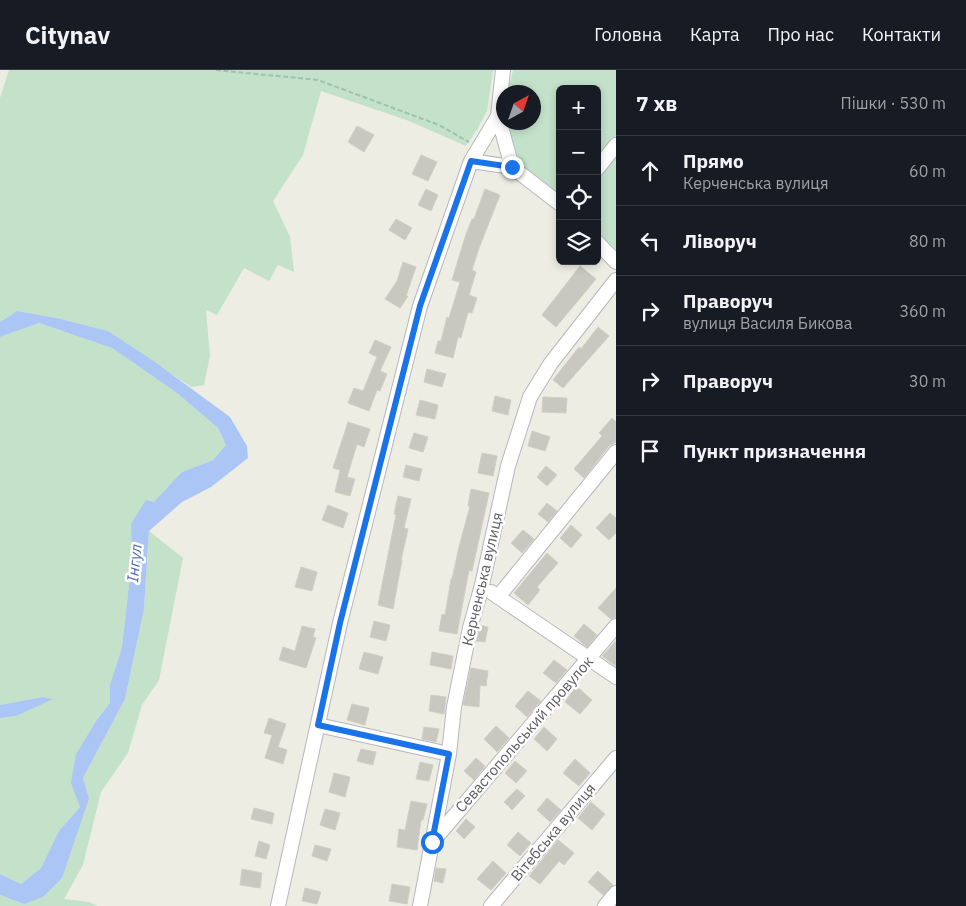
<!DOCTYPE html>
<html lang="uk">
<meta charset="utf-8">
<style>
body{margin:0;font-family:"IBM Plex Sans",sans-serif;background:#20242c;color:#f1f3f6}
.controls{position:absolute;right:15px;top:15px;display:grid;overflow:hidden;border-radius:8px;box-shadow:0 2px 8px #0003}
.controls button{width:45px;height:45px;display:grid;place-items:center;padding:0;border:0;border-bottom:1px solid #363941;background:#171b24;color:#f1f3f6;font:25px sans-serif}
.compass{position:absolute;left:496px;top:15px;width:45px;height:45px;border-radius:50%;background:#171b24;box-shadow:0 2px 8px #0003;rotate:40deg}
.stop{position:absolute;width:15px;height:15px;margin:-11px;border:4px solid #1a73e8;border-radius:50%;background:#fff}
.stop.end{background:#1a73e8;border-color:#fff;box-shadow:0 1px 5px #0008}
.list{margin:0;padding:0;list-style:none}
h2{display:flex;justify-content:space-between;align-items:center;height:65px;margin:0;padding:0 20px;font-size:21px}
h2 small{font-size:16px;font-weight:400;color:#9ea1a6}
.list li{display:grid;grid-template-columns:32px 1fr auto;gap:15px;align-items:center;box-sizing:border-box;height:70px;padding:0 20px;border-top:1px solid #363941}
.list b{display:block;font-size:19px;white-space:nowrap}
.list p{margin:0;font-size:16px;white-space:nowrap;color:#9ea1a6}
.list em{font-size:16px;font-style:normal;color:#9ea1a6}
.icon{flex:none;width:28px;height:28px;fill:none;stroke:currentColor;stroke-width:2;stroke-linecap:round;stroke-linejoin:round}
.map{position:relative;flex:none;width:616px;height:836px;overflow:hidden}
header{display:flex;align-items:center;gap:30px;box-sizing:border-box;height:70px;padding:0 25px;background:#171b24;border-bottom:1px solid #363941}
header strong{font-size:24px}
nav{display:flex;gap:28px;margin-inline-start:auto;font-size:18px}
main{display:flex}
aside{flex:1;background:#171b24}
.map>svg:first-child{display:block}
.green{fill:#c3e2c9}
.water{fill:#abc5f5}
.building{fill:#c8c7c0;stroke:#d1cfc3}
.lines{fill:none;stroke-linecap:round;stroke-linejoin:round}
.minor-casing{stroke:#b6b7bc;stroke-width:16}
.path{stroke:#9dc2b0;stroke-width:2;stroke-dasharray:5 2.5;stroke-linecap:butt}
.minor{stroke:#fff;stroke-width:14}
.route{stroke:#1a73e8;stroke-width:6}
.labels{text-anchor:middle;dominant-baseline:central;stroke-width:5;stroke-linejoin:round;paint-order:stroke}
.street-label{font-size:15px;fill:#5c5d63;stroke:#fff}
.water-label{font-size:16px;font-style:italic;fill:#516db5;stroke:#fff}
</style>
<header>
<strong>Citynav</strong>
<nav><a>Головна</a><a>Карта</a><a>Про нас</a><a>Контакти</a></nav>
</header>
<main>
<div class="map">
<svg width="616" height="836" viewBox="0 0 616 836">
<rect width="100%" height="100%" fill="#edede4"/>
<path class="green" d="M9 0H493L487 41 478 58 466 76 409 51 321 21 303 85 273 131 290 167 294 202 278 195 269 211 244 198 217 245 206 240 210 286 204 315 191 317 108 261 57 248 17 241 0 252V28Z
M513 0H616V180L597 161V19H560V126L521 94 505 53 534 52V22H508Z
M39 253 112 278 177 323 218 358 226 375 213 390 182 402 154 433 131 454 132 489 122 577 110 615V633L96 651 76 684 80 737 59 761 41 798 21 814 0 804V648L16 646 42 627 0 635V267Z
M149 461 183 488 159 610 142 635 128 683 101 722 83 795 64 829 89 832 98 836H0V825L24 834 89 728 83 708 125 629 144 539Z"/>
<path class="water" d="M17 241 57 248 108 261 155 292 230 347 247 376 248 388 211 417 182 432 149 461 144 539 125 629 83 708 89 728 62 808 43 827 24 834 0 825V804L21 814 41 798 59 761 80 737 71 713 76 684 96 651 110 633V615L122 577 132 489 131 454 146 430 154 432 182 402 213 390 226 375 218 358 177 323 112 278 39 253 0 267V252Z
M42 627 53 629 16 646 0 648V635Z"/>
<path class="building" d="M357 56 374 65 364 82 348 72Z
M421 85 437 92 428 111 412 104Z
M426 119 438 125 431 141 418 135Z
M485 119 500 125 479 178 472 200 476 202 469 225 477 228 472 243 468 242 461 268 458 267 453 288 435 283 438 271H441L447 247 449 248 460 212 452 210 466 164 472 149H474Z
M396 149 412 158 405 170 389 160Z
M403 192 416 197 406 226H408L400 238 385 229 397 211Z
M580 196 596 209 556 257 542 245Z
M598 257 609 266 563 318 553 310 579 277 581 279Z
M375 270 391 277 380 301 387 304 380 321 377 320 369 341 348 333 354 318 363 321 377 287 369 283Z
M427 299 446 304 442 317 424 312Z
M495 326 511 330 508 345 492 341Z
M543 327 567 328 566 343 542 342Z
M420 330 438 335 435 349 416 345Z
M612 348 616 352V372L609 376 584 408 574 399 602 366 599 363Z
M348 352 370 359 364 377 357 374 347 407 355 409 350 426 335 422 340 400 333 398Z
M532 361 550 367 545 381 528 376Z
M414 363 428 367 423 382 409 378Z
M482 383 497 386 493 406 478 403Z
M406 395 422 399 419 411 403 407Z
M546 396 557 405 547 416 537 407Z
M471 419 489 423 472 501 469 500 457 564 439 561 442 544 445 545 451 509H452L459 477 470 436H468Z
M398 426 411 429 404 458 408 459 401 490H402L393 539 378 535 396 445 394 444Z
M547 433 557 441 548 452 538 444Z
M328 435 348 443 343 458 322 450Z
M610 443 616 448V463L609 470 596 458Z
M571 455 582 465 571 478 560 468Z
M523 460 534 469 522 483 511 473Z
M547 483 558 493 537 517 540 520 528 535 514 523Z
M301 497 317 502 312 521 295 517Z
M616 518V547L611 549 598 538Z
M374 551 390 555 386 571 370 567Z
M584 554 597 565 587 577 574 566Z
M480 555 488 557 485 572 476 571Z
M302 556 315 559 313 567 316 568 306 598 279 590 283 577 295 581Z
M616 571V596L602 586Z
M364 582 383 587 378 604 359 599Z
M432 582 453 586 451 599 430 595Z
M554 590 567 600 556 613 543 603Z
M471 598 488 601 486 616 480 615 479 637 463 635Z
M576 616 592 630 580 644 565 632Z
M528 621 541 631 527 647 515 636Z
M431 625 446 627 444 644 429 641Z
M352 634 369 638 365 655 347 650Z
M269 648 286 654 278 677 287 680 283 694 265 688 272 665 264 663Z
M496 656 509 668 497 682 484 669Z
M424 657 439 659 436 672 422 669Z
M544 657 557 669 547 681 534 669Z
M361 679 376 682 373 695 357 691Z
M476 688 485 696 474 710 464 701Z
M575 689 590 703 579 716 563 703Z
M515 691 527 701 516 713 505 703Z
M420 692 433 695 429 711 416 709Z
M334 703 350 707 345 727 329 722Z
M517 719 525 726 512 740 504 732Z
M547 728 561 740 550 752 537 740Z
M411 731 427 734 423 750H421L417 780 397 777 399 759 405 760Z
M591 732 605 744 592 760 578 748Z
M254 738 274 743 272 754 251 749Z
M325 739 340 743 335 760 320 755Z
M466 749 475 757 464 769 456 761Z
M518 762 531 773 520 786 507 775Z
M558 770 574 783 564 795 559 791 540 814 529 806Z
M259 771 270 775 266 789 255 786Z
M315 775 331 779 327 791 312 786Z
M493 791 506 803 491 820 477 809Z
M436 798 446 799 443 813 434 811Z
M242 799 262 803 260 818 240 815Z
M598 801 613 815 603 825 588 812Z
M392 814 410 817 407 834 389 831Z
M305 818 321 822 317 834 302 831Z"/>
<g class="lines">
<g class="minor-casing">
<path id="minor" d="M503 0 498 46 512 97 560 134
M471 91 512 97
M597 99 616 75
M597 172 616 192
M491 522 616 607
M498 527 616 382
M318 655 449 684
M433 771 616 556
M278 836 340 553 420 236 471 91 498 46
M420 836 449 684 454 637 470 558 482 515 508 396 530 327 551 293 616 210
M491 836 616 688
M605 836 616 823"/>
</g>
<path class="path" d="M216 0 318 10 439 55 469 72"/>
<use href="#minor" class="minor"/>
</g>
<g class="lines">
<path class="route" d="M432 772 449 684 318 655 340 553 420 236 471 91 512 97"/>
</g>
<g class="labels">
<g class="street-label">
<text transform="translate(482 509) rotate(-77)">Керченська вулиця</text>
<text transform="translate(524 664) rotate(-49)">Севастопольський провулок</text>
<text transform="translate(553 762) rotate(-50)">Вітебська вулиця</text>
</g>
<g class="water-label">
<text transform="translate(134 493) rotate(-84)">Інгул</text>
</g>
</g>
</svg>
<div class="controls">
<button>+</button>
<button>−</button>
<button><svg class="icon" aria-label="locate" viewBox="0 0 24 24"><circle cx="12" cy="12" r="6"/><path d="M12 2v4M12 18v4M2 12h4M18 12h4"/></svg></button>
<button><svg class="icon" aria-label="layers" viewBox="0 0 24 24"><path d="M12 4l9 5-9 5-9-5zM3 14l9 5 9-5"/></svg></button>
</div>
<svg class="compass" viewBox="-18 -18 36 36"><path d="M0-13l5 13h-10z" fill="#e53935"/><path d="M0 13l5-13h-10z" fill="#9ea1a6"/></svg>
<div class="stop" style="left:432px;top:772px"></div>
<div class="stop end" style="left:512px;top:97px"></div>
</div>
<aside>
<h2>7 хв<small>Пішки · 530 m</small></h2>
<ul class="list">
<li><svg class="icon" aria-label="ahead" viewBox="0 0 24 24"><path d="M12 20V5M6 11l6-6 6 6"/></svg><div><b>Прямо</b><p>Керченська вулиця</p></div><em>60 m</em></li>
<li><svg class="icon" aria-label="left" viewBox="0 0 24 24"><path d="M17 20v-9H6M10 6l-5 5 5 5"/></svg><div><b>Ліворуч</b></div><em>80 m</em></li>
<li><svg class="icon" aria-label="right" viewBox="0 0 24 24"><path d="M7 20v-9h11M14 6l5 5-5 5"/></svg><div><b>Праворуч</b><p>вулиця Василя Бикова</p></div><em>360 m</em></li>
<li><svg class="icon" aria-label="right" viewBox="0 0 24 24"><path d="M7 20v-9h11M14 6l5 5-5 5"/></svg><div><b>Праворуч</b></div><em>30 m</em></li>
<li><svg class="icon" aria-label="arrive" viewBox="0 0 24 24"><path d="M6 21V4h12l-3 4 3 4H6"/></svg><div><b>Пункт призначення</b></div></li>
</ul>
</aside>
</main>
